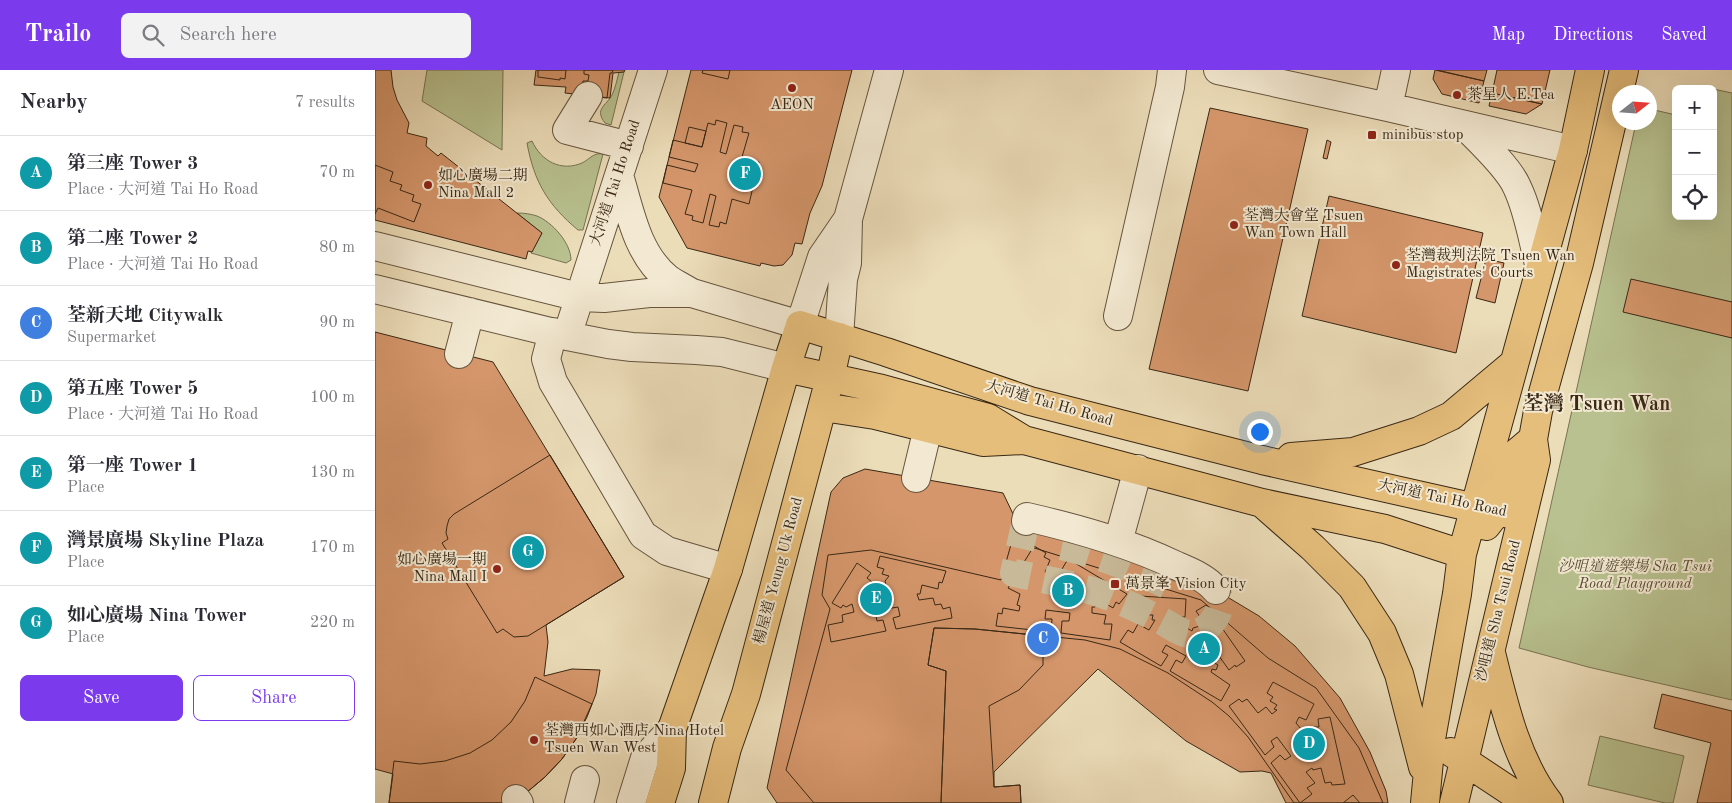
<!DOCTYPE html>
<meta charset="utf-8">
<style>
body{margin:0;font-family:"Old Standard TT","Noto Serif TC",serif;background:#f2f2f3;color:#2b2b33}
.controls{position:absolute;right:15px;top:15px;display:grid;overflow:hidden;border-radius:8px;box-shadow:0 5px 20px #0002}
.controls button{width:45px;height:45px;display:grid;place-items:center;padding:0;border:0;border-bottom:1px solid #e1e1e2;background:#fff;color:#2b2b33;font:25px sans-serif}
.compass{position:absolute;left:1237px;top:15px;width:45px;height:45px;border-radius:50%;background:#fff;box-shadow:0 5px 20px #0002;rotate:73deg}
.you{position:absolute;left:884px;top:361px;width:18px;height:18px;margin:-12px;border:4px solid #fff;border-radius:50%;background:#1a73e8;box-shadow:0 0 0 8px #1a73e833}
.badge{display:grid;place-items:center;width:32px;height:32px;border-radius:50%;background:#7c3aed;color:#fff;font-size:16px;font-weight:700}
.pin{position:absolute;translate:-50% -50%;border:2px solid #fff;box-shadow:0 1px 5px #0006}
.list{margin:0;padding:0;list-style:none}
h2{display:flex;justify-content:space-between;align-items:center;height:65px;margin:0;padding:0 20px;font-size:21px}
h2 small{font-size:16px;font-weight:400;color:#7c7c81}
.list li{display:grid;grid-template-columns:32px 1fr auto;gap:15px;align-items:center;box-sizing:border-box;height:75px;padding:0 20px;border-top:1px solid #e1e1e2}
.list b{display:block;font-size:19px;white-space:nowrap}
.list p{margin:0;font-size:16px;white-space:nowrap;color:#7c7c81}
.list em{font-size:16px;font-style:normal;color:#7c7c81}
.actions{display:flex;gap:10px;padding:15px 20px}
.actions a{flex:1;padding:11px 0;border:1px solid #7c3aed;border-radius:8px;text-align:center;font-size:18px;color:#7c3aed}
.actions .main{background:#7c3aed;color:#fff}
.icon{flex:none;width:28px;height:28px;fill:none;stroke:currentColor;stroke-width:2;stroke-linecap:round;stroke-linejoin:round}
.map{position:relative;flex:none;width:1357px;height:733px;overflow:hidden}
header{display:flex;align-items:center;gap:30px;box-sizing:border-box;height:70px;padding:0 25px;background:#7c3aed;color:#fff}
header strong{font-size:24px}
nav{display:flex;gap:28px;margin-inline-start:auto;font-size:18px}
.search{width:350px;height:45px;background:#f2f2f3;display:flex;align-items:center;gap:12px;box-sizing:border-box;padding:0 18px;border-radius:8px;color:#7c7c81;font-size:19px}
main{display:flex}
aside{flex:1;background:#fff}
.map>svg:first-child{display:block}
.green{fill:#b8c18f;stroke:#787452}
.building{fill:#d5966b;stroke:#392815}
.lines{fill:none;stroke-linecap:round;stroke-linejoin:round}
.minor-tunnel{stroke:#c8b998;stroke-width:28;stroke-dasharray:28 14;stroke-linecap:butt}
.minor-casing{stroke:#66553e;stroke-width:30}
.major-casing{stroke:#392815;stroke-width:30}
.minor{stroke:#f3e9d2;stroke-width:28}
.major{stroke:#e6be7c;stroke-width:28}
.poi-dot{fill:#8f2418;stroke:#f3e9d2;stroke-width:2}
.labels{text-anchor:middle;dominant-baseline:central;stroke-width:4;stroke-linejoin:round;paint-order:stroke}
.poi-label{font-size:15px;fill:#392815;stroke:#f3e9d2;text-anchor:start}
.street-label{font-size:15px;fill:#392815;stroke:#f3e9d2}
.park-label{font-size:15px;font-style:italic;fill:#594e34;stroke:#f3e9d2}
.district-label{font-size:20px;font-weight:bold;fill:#392815;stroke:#f3e9d2}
</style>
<header>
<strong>Trailo</strong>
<div class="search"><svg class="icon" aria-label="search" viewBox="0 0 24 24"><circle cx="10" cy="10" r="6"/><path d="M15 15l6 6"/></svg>Search here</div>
<nav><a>Map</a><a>Directions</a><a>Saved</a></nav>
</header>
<main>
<aside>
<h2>Nearby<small>7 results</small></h2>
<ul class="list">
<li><span class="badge" style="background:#0f9aa8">A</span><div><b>第三座 Tower 3</b><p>Place · 大河道 Tai Ho Road</p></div><em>70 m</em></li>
<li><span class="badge" style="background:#0f9aa8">B</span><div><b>第二座 Tower 2</b><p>Place · 大河道 Tai Ho Road</p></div><em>80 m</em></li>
<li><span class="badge" style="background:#3f7fe0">C</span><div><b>荃新天地 Citywalk</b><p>Supermarket</p></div><em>90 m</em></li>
<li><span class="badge" style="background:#0f9aa8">D</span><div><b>第五座 Tower 5</b><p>Place · 大河道 Tai Ho Road</p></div><em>100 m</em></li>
<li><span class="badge" style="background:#0f9aa8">E</span><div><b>第一座 Tower 1</b><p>Place</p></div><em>130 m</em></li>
<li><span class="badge" style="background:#0f9aa8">F</span><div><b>灣景廣場 Skyline Plaza</b><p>Place</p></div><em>170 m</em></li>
<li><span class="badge" style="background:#0f9aa8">G</span><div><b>如心廣場 Nina Tower</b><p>Place</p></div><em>220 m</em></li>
</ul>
<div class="actions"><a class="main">Save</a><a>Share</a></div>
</aside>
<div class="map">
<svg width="1357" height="733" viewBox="0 0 1357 733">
<rect width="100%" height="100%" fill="#ecddb9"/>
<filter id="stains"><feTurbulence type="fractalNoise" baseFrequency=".004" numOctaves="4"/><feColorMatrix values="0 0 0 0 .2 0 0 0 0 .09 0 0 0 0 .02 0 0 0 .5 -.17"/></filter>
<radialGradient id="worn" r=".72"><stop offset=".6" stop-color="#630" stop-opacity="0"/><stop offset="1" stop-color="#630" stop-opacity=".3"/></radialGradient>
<path class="green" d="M52 0H128L127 80 47 31Z
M244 2H249L236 55 230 53C219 39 231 36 237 25 240 19 242 10 244 2Z
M1338 19 1357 23V630L1213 597 1144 578 1261 53 1274 52 1275 39 1301 45V146H1338Z
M157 71C166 91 186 102 207 93 215 89 219 82 228 84L208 160H203C173 135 159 112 152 73Z
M142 143C149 143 156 144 162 146 177 152 196 173 196 190L191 193 156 183 167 163Z
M1225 666 1309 686 1298 733H1290L1213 715Z"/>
<path class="building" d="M0 0H16L18 17 22 30 34 53 32 63 52 68 51 76 63 86 66 83 167 163 157 182 153 181 151 189 0 150Z
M161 0H250L249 2 238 3 235 28 190 23 191 17 159 15Z
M163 0H191L190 9 185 8V10L163 7Z
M209 0H238L237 3H235L232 28 213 26 207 20 208 11H213L214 5 209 4Z
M316 0H477L447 116 435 143 427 174 420 173 417 185 408 195 399 196 386 193 385 196 312 178 284 127Z
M328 0H355L353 9 327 3Z
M1060 0 1109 11 1104 33 1067 24 1058 9Z
M1062 0H1112L1109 11Z
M1122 0H1175L1167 34 1117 23Z
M1117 23 1167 34 1151 44 1114 36Z
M835 38 933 59 873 321 774 299Z
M341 50 352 53 345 82 351 84 359 55 368 57 367 62 374 63 367 87 384 92 380 109 363 105 361 113 378 117 374 134 357 129 351 154 345 152 344 157 334 155 341 126 335 124 328 153 317 150 318 146 310 144 317 120 288 113 292 95 320 102 323 94 294 87 298 70 327 77 333 53 340 55Z
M314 57 331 61 327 77 310 73Z
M952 70 956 72 952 89 948 88Z
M0 95 18 102 15 111 27 115 25 120 39 125 37 131 46 134 39 152 3 138 0 144Z
M954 126 1108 163 1081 283 927 246Z
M1111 189 1129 193 1120 233 1101 228Z
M1256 209 1357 232V268L1248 242Z
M0 262 118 292 249 507 171 555 173 572 169 606 197 599 225 600 221 624 212 647 201 669 187 689 170 707 151 723 135 733H14L18 704 0 699Z
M175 385 249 507 153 566 139 567 128 559 122 563 67 473 73 469 71 463 72 456 74 449 79 444Z
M490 399 628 423 640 448 844 522 884 546 920 576 965 628 995 682 1011 721 1013 733H911L896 703 887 701 865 702 811 671 723 599 619 702V717L645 715 646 733H402L392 718 456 422 468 408Z
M637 471 826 530 893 588 941 618 984 678 1008 733H919L873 667 854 646 837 632 793 603 745 579 710 570 600 559 559 558 553 595 571 601 566 733H439L411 700 455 539 447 525 453 485 496 480 626 510Z
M659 476 671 483 669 487 675 490 670 502 678 507 673 516 690 519V515L696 511 690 507 693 503 687 499 693 489 752 524 744 534 741 532 738 538 725 530 720 537H717V543L731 545 729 554H737L735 570 686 563 687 551H694L695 543 671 540 670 549H677L676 562 621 556 623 543 627 544 628 538 644 541 645 536 642 535 645 524 633 518Z
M505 486 571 501 567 513 564 512 563 519 547 515 545 524H542L544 530 558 528 560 535 566 534 568 539 575 537 577 548 521 559 518 548 525 546 523 537 500 541 502 551 508 550 511 561 456 572 453 555 468 552 467 545 479 542 477 534 471 537 468 535 466 538 457 533 482 493 496 503 492 508 497 512 499 518 511 515 510 511 514 506 507 504 509 499 502 497Z
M765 526 811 529 810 547H803V553L817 561 818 558 825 556 821 550 825 547 821 541 831 535 870 591 861 597 860 595 854 600 844 586 836 591 843 595 841 600 837 599 836 602 855 615 846 631 795 601 801 590 807 593 811 586 791 575 787 582 793 585 786 596 745 572 753 560 758 563 763 554 774 560 780 550H777L778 545H770V539H764Z
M559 558 600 559 668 566V595L644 620 614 636 619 717 645 715 646 733H566L571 601 553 595Z
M160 607 217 634 201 669 187 689 170 707 151 723 135 733H14L19 691 45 694 70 691 95 683 117 670 136 652 150 631Z
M898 612 939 634 931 650 924 647 921 653 931 665 933 663 941 664 939 657H944L943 649 955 647 970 714 957 715 956 712 950 713 946 698 938 700 937 698 931 702 940 713 932 718 937 724 925 733 896 693 905 685 910 690 916 686 902 667 896 671 899 677 890 685 854 636 864 629 867 632 872 629 883 643 891 637 897 644 902 640 899 639 902 635 895 631 898 627 892 623Z
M1287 624 1357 641V733H1322L1336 673 1279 658Z
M978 725 985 733H968Z"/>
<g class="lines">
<path class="minor-tunnel" d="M651 451 639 503C671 510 704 515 735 527 753 534 770 542 787 551 795 555 805 563 814 564 829 565 844 548 845 534 845 529 843 524 841 520
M687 476C726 485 762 500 798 518"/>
<g class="minor-casing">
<path id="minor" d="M843 0 1013 37 1198 80
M213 26 192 60 254 76
M1013 37 1021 0
M1090 56C1105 71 1134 98 1142 117 1154 142 1158 172 1165 198
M244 105C255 142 262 184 293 209 300 214 309 218 317 223
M0 176 204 227 229 228 274 223H317L425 255 447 187 473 149
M0 219 192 266 233 274 257 277 321 280 347 282 411 298
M743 246 795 17 797 0
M178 262 171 289 178 312 268 465 292 481 353 499
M192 266 278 0
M464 267 468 209 472 193 473 149 514 0
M84 284 95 242
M541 408 553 358
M651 451 652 447C704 459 754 473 802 496 816 502 831 508 841 520
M743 472 763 399
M141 729 144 733
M204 733 210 710
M256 733 270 688 297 659"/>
</g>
<g class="major-casing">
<path id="major" d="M411 298 507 319 613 348 649 370 887 433 1010 459 1087 484
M448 337 500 345 608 372 649 370
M916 387 978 382 1044 361 1076 346 1138 294
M888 434 938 478 977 517 1007 563 1024 604 1048 697
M1111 456 1122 442 1139 385 1158 369
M1116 583C1129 635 1141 690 1174 733
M1076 682 1153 733
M285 733 296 698 297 659 353 499 411 298 425 255 511 282 655 331 887 390 1100 438 1147 446
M338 733 352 678 371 624 455 308 464 267
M1050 733 1056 669 1082 524 1087 484 1198 80 1215 0
M1079 733 1161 390 1158 369 1163 341 1204 193 1249 0"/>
</g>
<use href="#minor" class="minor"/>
<use href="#major" class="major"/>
</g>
<g class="poi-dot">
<circle cx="417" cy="18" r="5"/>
<circle cx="1082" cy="25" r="5"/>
<rect x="992" y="60" width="10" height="10" rx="2.5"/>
<circle cx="53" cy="115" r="5"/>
<circle cx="859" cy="155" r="5"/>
<circle cx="1021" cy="195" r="5"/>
<circle cx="122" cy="499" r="5"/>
<rect x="735" y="509" width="10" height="10" rx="2.5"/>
<circle cx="159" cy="670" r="5"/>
</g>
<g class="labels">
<g class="poi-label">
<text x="1092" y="25">茶星人 E.Tea</text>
<text x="417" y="35" text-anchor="middle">AEON</text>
<text x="1007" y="65">minibus stop</text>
<text x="63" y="106">如心廣場二期<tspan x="63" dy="17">Nina Mall 2</tspan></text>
<text x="869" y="146">荃灣大會堂 Tsuen<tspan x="869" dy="17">Wan Town Hall</tspan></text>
<text x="1031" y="186">荃灣裁判法院 Tsuen Wan<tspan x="1031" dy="17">Magistrates' Courts</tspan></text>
<text x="112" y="490" text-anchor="end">如心廣場一期<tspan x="112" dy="17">Nina Mall I</tspan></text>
<text x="750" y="514">萬景峯 Vision City</text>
<text x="169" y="661">荃灣西如心酒店 Nina Hotel<tspan x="169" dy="17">Tsuen Wan West</tspan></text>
</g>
<g class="street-label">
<text transform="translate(241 113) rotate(-72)">大河道 Tai Ho Road</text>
<text transform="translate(674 334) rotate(16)">大河道 Tai Ho Road</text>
<text transform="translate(1067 429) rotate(12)">大河道 Tai Ho Road</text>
<text transform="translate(404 501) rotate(-75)">楊屋道 Yeung Uk Road</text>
<text transform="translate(1124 541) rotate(-76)">沙咀道 Sha Tsui Road</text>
</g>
<g class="park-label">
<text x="1260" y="497">沙咀道遊樂場 Sha Tsui<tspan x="1260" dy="17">Road Playground</tspan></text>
</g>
<g class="district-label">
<text x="1222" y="335">荃灣 Tsuen Wan</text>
</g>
</g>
<rect width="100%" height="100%" filter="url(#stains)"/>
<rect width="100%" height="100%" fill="url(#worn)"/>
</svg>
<div class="controls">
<button>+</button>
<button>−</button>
<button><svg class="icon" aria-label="locate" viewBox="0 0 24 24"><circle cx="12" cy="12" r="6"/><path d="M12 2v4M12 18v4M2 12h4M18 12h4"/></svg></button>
</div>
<svg class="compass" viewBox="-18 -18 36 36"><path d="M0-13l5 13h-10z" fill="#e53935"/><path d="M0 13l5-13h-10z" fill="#7c7c81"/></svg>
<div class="you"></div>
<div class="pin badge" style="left:829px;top:579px;background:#0f9aa8">A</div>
<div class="pin badge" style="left:693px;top:521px;background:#0f9aa8">B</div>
<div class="pin badge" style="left:668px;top:569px;background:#3f7fe0">C</div>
<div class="pin badge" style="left:934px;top:674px;background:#0f9aa8">D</div>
<div class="pin badge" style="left:501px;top:529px;background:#0f9aa8">E</div>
<div class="pin badge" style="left:370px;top:104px;background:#0f9aa8">F</div>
<div class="pin badge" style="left:153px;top:482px;background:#0f9aa8">G</div>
</div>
</main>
